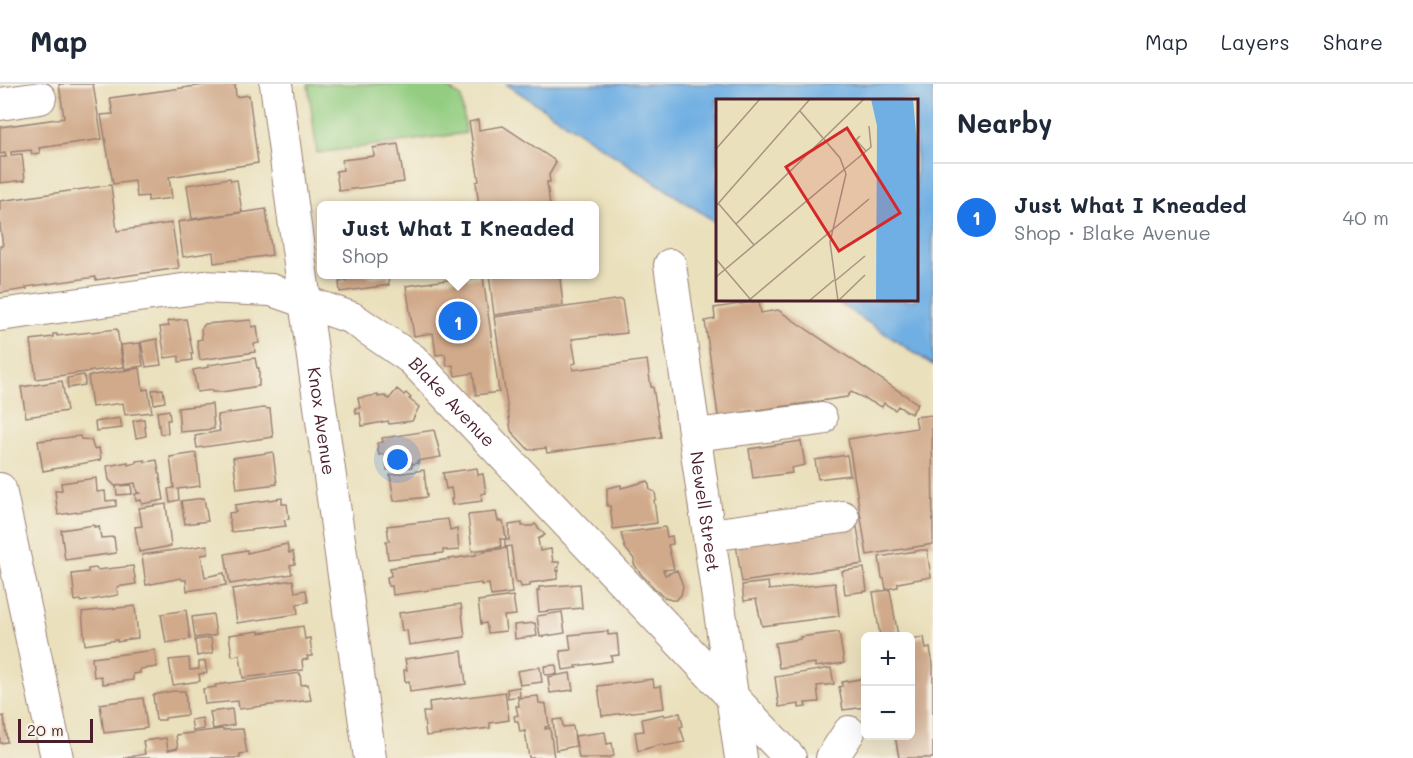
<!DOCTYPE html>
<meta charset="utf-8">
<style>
body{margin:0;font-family:Mali,sans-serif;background:#f2f2f3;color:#1f2937}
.controls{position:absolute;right:18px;bottom:18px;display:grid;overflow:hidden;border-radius:9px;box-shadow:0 6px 24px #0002}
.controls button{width:54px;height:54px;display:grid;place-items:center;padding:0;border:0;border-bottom:2px solid #e0e1e3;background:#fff;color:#1f2937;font:30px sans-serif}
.scale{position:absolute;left:18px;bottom:15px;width:75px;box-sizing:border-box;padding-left:6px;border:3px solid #4a1f2b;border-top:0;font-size:16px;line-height:21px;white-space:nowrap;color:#4a1f2b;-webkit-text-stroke:4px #f7f3e8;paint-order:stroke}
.you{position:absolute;left:398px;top:376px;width:21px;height:21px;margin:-15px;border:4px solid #fff;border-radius:50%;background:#1a73e8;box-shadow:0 0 0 9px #1a73e833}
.badge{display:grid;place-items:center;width:39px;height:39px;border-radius:50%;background:#1a73e8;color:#fff;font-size:20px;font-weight:700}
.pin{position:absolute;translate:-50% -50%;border:3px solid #fff;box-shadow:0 2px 6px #0006}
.popup{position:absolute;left:317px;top:117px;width:282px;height:78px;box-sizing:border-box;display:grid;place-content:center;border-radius:9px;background:#fff;filter:drop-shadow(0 2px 4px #0005);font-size:20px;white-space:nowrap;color:#747a83}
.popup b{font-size:22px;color:#1f2937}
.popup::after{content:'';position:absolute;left:50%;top:100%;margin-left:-12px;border:12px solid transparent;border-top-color:#fff}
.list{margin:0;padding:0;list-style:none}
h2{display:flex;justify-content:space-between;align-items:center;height:78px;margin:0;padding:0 24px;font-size:26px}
h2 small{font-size:20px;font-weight:400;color:#747a83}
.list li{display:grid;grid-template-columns:39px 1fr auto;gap:18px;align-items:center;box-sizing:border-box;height:108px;padding:0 24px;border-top:2px solid #e0e1e3}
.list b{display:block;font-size:22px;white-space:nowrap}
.list p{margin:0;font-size:20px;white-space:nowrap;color:#747a83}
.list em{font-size:20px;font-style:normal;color:#747a83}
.map{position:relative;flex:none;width:933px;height:674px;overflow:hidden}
header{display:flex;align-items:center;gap:36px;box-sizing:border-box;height:84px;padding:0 30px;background:#fff;border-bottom:2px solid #e0e1e3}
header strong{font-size:28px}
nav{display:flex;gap:33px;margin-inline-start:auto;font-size:21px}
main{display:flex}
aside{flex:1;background:#fff}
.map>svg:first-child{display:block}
.green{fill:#93cd81;stroke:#6e7656;stroke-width:1.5}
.water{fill:#6fafe3;stroke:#5c6787;stroke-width:1.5}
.building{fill:#d1aa8b}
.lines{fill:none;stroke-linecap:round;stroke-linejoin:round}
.minor-casing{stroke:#9a8074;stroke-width:34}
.minor{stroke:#fff;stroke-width:32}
.labels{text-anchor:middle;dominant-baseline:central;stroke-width:6;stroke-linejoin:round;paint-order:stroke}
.street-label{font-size:18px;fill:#4a1f2b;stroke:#f7f3e8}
.inset-road{fill:none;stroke:#aa9382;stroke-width:1.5}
.view{fill:#d62828;fill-opacity:0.15;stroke:#d62828;stroke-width:3}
.inset-edge{fill:none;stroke:#4a1f2b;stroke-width:3}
</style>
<header>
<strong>Map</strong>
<nav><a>Map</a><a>Layers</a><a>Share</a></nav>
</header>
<main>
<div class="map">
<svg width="933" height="674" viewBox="0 0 933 674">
<rect width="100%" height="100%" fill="#f7f3e8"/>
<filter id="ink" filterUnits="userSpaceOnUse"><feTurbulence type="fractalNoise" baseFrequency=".0167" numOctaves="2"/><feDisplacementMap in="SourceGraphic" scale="12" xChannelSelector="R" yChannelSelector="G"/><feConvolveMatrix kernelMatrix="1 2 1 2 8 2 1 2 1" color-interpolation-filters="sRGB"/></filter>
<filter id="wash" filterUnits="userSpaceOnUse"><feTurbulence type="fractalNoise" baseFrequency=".008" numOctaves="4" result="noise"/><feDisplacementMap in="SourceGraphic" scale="24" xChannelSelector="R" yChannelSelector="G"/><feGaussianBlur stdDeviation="1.35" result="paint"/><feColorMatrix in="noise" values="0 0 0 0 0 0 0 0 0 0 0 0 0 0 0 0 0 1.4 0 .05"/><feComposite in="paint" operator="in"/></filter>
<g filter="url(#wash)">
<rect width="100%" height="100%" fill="#eae0bc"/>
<path class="green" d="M308 0H442L461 13 466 49 317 69Z"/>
<path class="water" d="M506 0H933V281L834 216H916V16H717V139Z"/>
<g id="blocks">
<path class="building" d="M59 0H93L102 55 39 64 40 69 32 70 31 66 11 68V71L22 70 25 96 0 99V73H6L5 69 0 70V43L64 34Z
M211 0H235L236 13 249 11 258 79 169 93 172 114 148 117V112L137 113 135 97 113 100 101 31 113 30 110 14Z
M478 36 479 46 503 42 554 76 556 79 549 91 550 98H547L550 122H479L476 98 479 97 469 38Z
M398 60 404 98 339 107 336 87 343 86 342 76 374 72 373 64Z
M230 94 231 97 237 96 242 128 192 135 187 101Z
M111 101 117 147 172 139 179 184 96 196 95 193 26 203 27 205 0 209V162H3L0 142V117Z
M266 125 272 171 214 179 213 168 183 173 178 138Z
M345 190H369V194L388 191 389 201 340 208 339 198 346 197Z
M489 190H564V193L560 194 563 221 494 231Z
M468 193V195L483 193 499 308 476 311 473 289 455 292 453 281 447 282 445 270 436 271 433 249 414 252 406 202Z
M622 215 627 249 572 255 576 279 572 280 573 286 647 276 651 303H653L661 353 547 369 546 364 529 366 511 347 494 233Z
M759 217 761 229 778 226 918 320 911 330 898 322 895 326 884 319 882 323 851 308 847 313 744 328 745 335 719 339 705 237 715 235 714 224Z
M186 235 193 270H191L192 276 179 278V272L165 274 160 243 169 242 168 237Z
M251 236 252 243 257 242 259 259 254 260 255 268 200 276 197 256 202 255 201 245 205 240Z
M117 245 123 283 36 295 31 256 53 253V250H57V252Z
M157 255 161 281 146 283 141 258Z
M140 259 143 282 125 285 121 261Z
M255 274 257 284H259V302L222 308H212V306L197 308 193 286 209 283 208 281Z
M140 284 143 306 148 305 152 328 125 331 123 319 92 323 88 292Z
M84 291 85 301 68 304 67 294Z
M62 297 67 327 26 333 21 303Z
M163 305 165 318 154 320 152 306Z
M397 305 404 311 406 309 411 314 409 315 419 323 412 337 389 340 388 337 362 342 360 329 356 330 355 324H360L358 314 378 311V313L385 312 389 315Z
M212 320 214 345 180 348 178 324Z
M263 324 270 325 273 353 197 364 195 352 220 347 217 331Z
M169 326 170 336H167L168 349 160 350 157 328Z
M932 331 933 460 867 471 848 355 917 344 915 333Z
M120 334 122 344 96 347 95 338Z
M144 335 146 352 136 354 133 337Z
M434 346 441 373 417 377 418 379 413 380 411 377 412 383 387 386 385 370 379 371 377 359 383 358 382 354Z
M80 352 81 355 91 356 94 365 99 364 101 376 43 387 38 357Z
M801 357 805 381 791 384 792 389 753 394 749 365Z
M273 368 277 400 237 405 233 374Z
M196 369 200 402 178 405 179 416 170 418 168 405 174 404 170 373Z
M847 371 850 391 818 395 815 376Z
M145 376V378L157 376 164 416 142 420 141 416 136 417 135 410 140 409 137 408 135 399 115 402 109 396 107 382 128 378V381L136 379V377Z
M477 384 478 391 483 390 486 409 481 410 482 417 452 421 451 415H453L451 404 446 405 443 389Z
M424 386 427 413 394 417 390 391Z
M96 394 97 408 105 407 106 417 116 416V422L58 431 55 407 62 406 61 399Z
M648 397 650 406 655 408 656 415 654 416 657 439 613 445 610 422H607V404L621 401V404Z
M131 401 132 410 117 411 116 402Z
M204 414 208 437 185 440 181 417Z
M282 414V420H287L289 435 284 436 286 442 231 448 229 429 236 428 235 421Z
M166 420 171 462 139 468 135 443 142 442 139 424Z
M496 428 498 437H503L506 455H500L501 463 472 467 468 431Z
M448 435 450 446 457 444 459 466 447 467V466H443V469L388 475 386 457H389L387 442Z
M522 439V442H532L535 440 545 451 538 455 540 467 551 465 553 478H559V483L556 484V487L559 486 557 495 530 499V502L521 503 520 499H516L511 462 505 463V456H509V441Z
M94 441V443L99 442 101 454 114 453 116 469 65 476 61 446Z
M665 443 667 453 672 452 673 460 668 461 674 485 663 486 665 491 677 486 683 502 681 511 676 516H671L662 512 641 490 634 480V475L625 464 621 449Z
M857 443 863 480 742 498 736 460Z
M287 460 289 469 293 468 295 480 290 481 292 490 230 500 225 470 247 466V469Z
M207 461 208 470 201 471 205 493 224 489 226 501 187 507 186 496H182L181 494 146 501 142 471Z
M507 464 512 509 491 512 489 500 481 501V499L393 511 392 502H388L387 493 391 492 390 484 476 471V470L485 468 484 467Z
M922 466H927L931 493 898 499V503L886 505 884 495 882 494 879 473Z
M133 482 136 500 117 503 118 511 81 518 80 516 75 517 72 490 88 488V485L96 484 97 486Z
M864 484 867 507 845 510 842 487Z
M293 496 295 508 306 506 308 518 297 520 298 530 237 539 232 505Z
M768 498 769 506 835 499 839 532 762 542 756 515 744 517 742 501Z
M580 500 582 524 539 528 537 507H539V503Z
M890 506 898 552H880L873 508Z
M513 512 516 531 504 532 506 547 488 549 486 539 481 540 478 517Z
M461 520 465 553 409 561 407 546 402 547 399 529Z
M135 522 138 554 123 556 124 557 117 558V556L85 561 82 528Z
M186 526 190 555 166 559 161 530Z
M562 528 565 549 540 553 537 532Z
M213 530 216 551 195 554 192 533Z
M535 539 537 552 515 555 514 541Z
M303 542 305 555 310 554 312 572H307L308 575 302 576 303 586 243 594 240 571 232 572 229 551 259 547V549Z
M608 547V551L617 550 619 571 611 572 612 577 576 582 577 584 563 586 560 567 571 566 569 551Z
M839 548 844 579 815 583V579L779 584 775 559 800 555V553Z
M924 553 926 565 930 564 933 580V674H899L895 652H910V555Z
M211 554 213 569 197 572 195 556Z
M155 566 157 583 140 585V589L133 590V596L103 600 101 592 94 593 92 574Z
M462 567 466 600 410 608 409 597 405 598 404 586H407L405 575Z
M189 574 190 586 199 585V578L205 577 207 589 199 590 200 597 173 601 169 576Z
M556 581 557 590 545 591 544 582Z
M540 583 542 598 520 601 517 587Z
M831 584 834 600 817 602 819 618 805 619 806 623 799 624V620L779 623 775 593Z
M300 589 301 601 308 600 311 616 239 625 238 617 205 620 203 605 216 603 215 601Z
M570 589 573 606 550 609 548 593Z
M866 594V623L843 626 839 603 842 602V598Z
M653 595 654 603 661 602 664 624 602 632 598 602Z
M519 603 520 612 508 614 507 605Z
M173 607H185L187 631 165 634V636H156L153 611Z
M505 608 509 636 490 639V644L426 652 423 628H430L429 618Z
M538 612 539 619 546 620 549 642 545 643V645L550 644 554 674H529L525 647 520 648 518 637H515L514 632 518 631 516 622H519L518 614Z
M143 614 147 644 104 649 100 620Z
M232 625 234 641 213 645 210 628Z
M680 629 683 642 680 643 685 658 664 662 663 660 638 667 635 648 644 647 642 635 664 630 665 632Z
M4 632 7 658 0 659V633Z
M202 634 204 645 193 647 191 636Z
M562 635 563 643 573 642 576 662 556 666 553 636Z
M222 645 223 646 243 645 247 669 240 670V674H123L145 670 143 657 166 654 168 666 178 664 176 651Z
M605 648 607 660 612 659 614 672 606 674H579L575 652Z"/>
</g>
</g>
<g filter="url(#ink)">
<use href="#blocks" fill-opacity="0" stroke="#9a8074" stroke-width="1.5"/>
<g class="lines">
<g class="minor-casing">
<g id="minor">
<path id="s1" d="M276 0 305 217 370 674"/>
<path d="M0 20 40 14"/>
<path id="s2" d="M670 181 741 674"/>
<path id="s3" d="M0 231 204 203 271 206 352 234 412 275 790 674"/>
<path d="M695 351 821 335"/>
<path d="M0 405 57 674"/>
<path d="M710 451 843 433"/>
<path d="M832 674 849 648"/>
</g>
</g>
<use href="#minor" class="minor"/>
</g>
</g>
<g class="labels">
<g class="street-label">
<text stroke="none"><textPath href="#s3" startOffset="490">Blake Avenue</textPath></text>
<text stroke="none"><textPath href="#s1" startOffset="340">Knox Avenue</textPath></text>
<text stroke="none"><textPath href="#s2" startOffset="249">Newell Street</textPath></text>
</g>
</g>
<g transform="translate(716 15)">
<rect width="202" height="202" fill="#eae0bc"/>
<path d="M155 0H197L201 45 202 202H160L161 27Z" fill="#6fafe3"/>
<path class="inset-road" d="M84 12 124 59 130 75 114 143 122 202M144 37 140 41 150 52M0 50 44 0M2 104 38 146M0 107 94 0M20 125 148 0M0 160 35 201M0 178 155 48 153 27M119 182 149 157M32 202 153 100M93 202 118 181M122 202 149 176"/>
<path class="view" d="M131 29 184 114 123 152 70 68Z"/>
<rect width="202" height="202" class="inset-edge"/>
</g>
</svg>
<div class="controls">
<button>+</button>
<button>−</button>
</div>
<div class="scale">20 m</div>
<div class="you"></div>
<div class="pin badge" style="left:458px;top:237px">1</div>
<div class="popup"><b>Just What I Kneaded</b>Shop</div>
</div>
<aside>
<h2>Nearby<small></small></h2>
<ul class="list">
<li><span class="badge">1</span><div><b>Just What I Kneaded</b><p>Shop · Blake Avenue</p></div><em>40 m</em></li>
</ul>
</aside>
</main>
